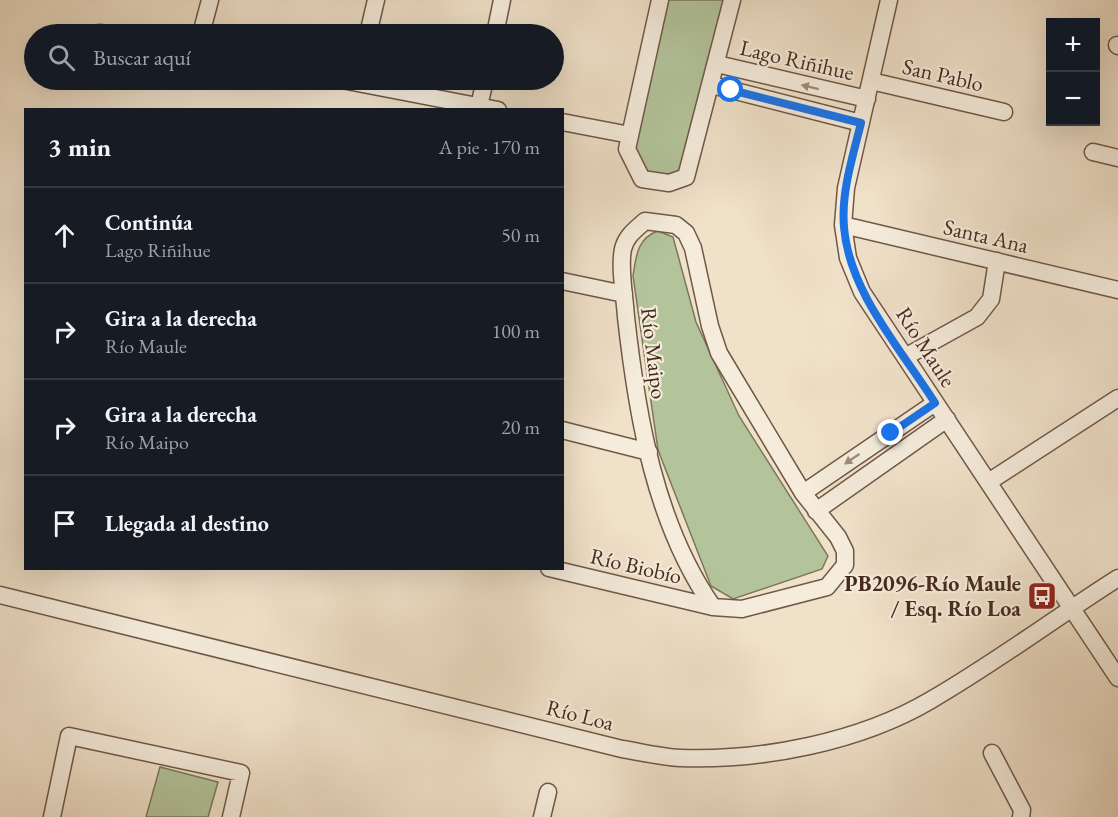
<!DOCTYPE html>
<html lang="es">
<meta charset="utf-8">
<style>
body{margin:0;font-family:"EB Garamond",serif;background:#242831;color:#f1f3f6}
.controls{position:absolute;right:18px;top:18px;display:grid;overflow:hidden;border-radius:0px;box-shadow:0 6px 24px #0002}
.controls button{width:54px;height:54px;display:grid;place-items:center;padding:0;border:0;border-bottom:2px solid #363941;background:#171b24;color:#f1f3f6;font:30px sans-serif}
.stop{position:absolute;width:18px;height:18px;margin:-14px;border:4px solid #1a73e8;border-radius:50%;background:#fff}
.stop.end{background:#1a73e8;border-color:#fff;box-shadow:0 2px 6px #0008}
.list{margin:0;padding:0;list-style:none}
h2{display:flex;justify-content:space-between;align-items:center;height:78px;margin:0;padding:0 24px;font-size:26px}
h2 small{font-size:20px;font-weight:400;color:#9ea1a6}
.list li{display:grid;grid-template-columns:39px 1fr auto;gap:18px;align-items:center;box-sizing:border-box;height:96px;padding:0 24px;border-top:2px solid #363941}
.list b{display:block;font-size:22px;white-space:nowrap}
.list p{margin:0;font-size:20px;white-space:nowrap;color:#9ea1a6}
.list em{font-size:20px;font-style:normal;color:#9ea1a6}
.icon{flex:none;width:33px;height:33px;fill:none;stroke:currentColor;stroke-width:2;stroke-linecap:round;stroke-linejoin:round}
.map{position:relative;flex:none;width:1118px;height:817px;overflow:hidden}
.search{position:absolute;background:#171b24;box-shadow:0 6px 24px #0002;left:24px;top:24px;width:540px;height:66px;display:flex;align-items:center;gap:15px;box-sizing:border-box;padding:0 21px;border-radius:33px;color:#9ea1a6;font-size:22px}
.panel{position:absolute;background:#171b24;box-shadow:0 6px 24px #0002;left:24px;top:108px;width:540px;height:462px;border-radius:0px}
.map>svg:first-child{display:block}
.green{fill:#b3c49b;stroke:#7c775c;stroke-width:1.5}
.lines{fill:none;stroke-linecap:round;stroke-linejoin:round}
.minor-casing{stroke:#705848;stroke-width:19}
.minor{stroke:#f5ecdc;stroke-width:16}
.oneway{fill:#9e8b7c}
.route{stroke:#1a73e8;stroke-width:8}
.labels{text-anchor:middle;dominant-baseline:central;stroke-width:4.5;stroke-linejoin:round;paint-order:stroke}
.street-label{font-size:22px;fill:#462a1d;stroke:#f5ecdc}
.poi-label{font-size:22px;font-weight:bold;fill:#462a1d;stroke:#f5ecdc;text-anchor:end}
</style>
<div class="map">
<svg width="1118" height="817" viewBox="0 0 1118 817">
<rect width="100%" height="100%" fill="#f0e1c9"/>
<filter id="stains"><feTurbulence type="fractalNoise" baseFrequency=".00333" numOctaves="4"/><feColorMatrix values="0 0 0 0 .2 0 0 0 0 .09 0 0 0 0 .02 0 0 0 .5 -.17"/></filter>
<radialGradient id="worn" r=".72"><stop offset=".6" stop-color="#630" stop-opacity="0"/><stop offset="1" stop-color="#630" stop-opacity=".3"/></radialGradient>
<path class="green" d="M664 0H725L681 175 645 176 630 150Z
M658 231 673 237 696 322 739 416 828 556 822 569 733 599 711 586 658 450 633 276C636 257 637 238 658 231Z
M160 767 218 782 208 817H146Z"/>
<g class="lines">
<g class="minor-casing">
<path id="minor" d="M660 0 627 149 642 179 669 183 686 177 732 0
M889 0 846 188 843 225 848 258 862 292 1118 678
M99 33 108 34
M201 34 210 0
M368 34 376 0
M495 34 502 0
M1117 45 1118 46
M717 64 867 99
M342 80 498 110
M871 81 1004 112
M712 85 861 123
M479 106 485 80
M562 122 630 135
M1093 152 1118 158
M843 225 1118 290
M562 281 624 294
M905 357 977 317 991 299 997 261
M562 430 649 452
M990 481 1118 398
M803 493 935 403
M816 511 947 419
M549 568 713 607 742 609 827 587 845 565V551L838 537 803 493 719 353 710 326 693 248 686 233 676 225 645 221C635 230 626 236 623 249 619 267 625 299 626 317 637 416 655 524 713 607
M0 595 622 749C641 752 661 757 680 758 762 761 860 742 931 700 995 663 1055 618 1118 578
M992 753 1022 810 1021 817
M52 817 69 736 241 773 231 817
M542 817 548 792"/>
</g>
<use href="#minor" class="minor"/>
</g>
<defs><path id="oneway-solid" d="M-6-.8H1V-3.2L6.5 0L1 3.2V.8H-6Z" transform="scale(1.5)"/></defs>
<g class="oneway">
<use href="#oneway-solid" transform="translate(810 87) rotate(-166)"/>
<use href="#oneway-solid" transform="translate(852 459) rotate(146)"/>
</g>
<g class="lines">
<path class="route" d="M731 90 861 123C853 156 841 192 844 227 849 292 901 349 935 403L891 433"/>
</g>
<defs>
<g id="bus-square" transform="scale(1.5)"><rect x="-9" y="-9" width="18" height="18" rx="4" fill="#8f2418" stroke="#f5ecdc"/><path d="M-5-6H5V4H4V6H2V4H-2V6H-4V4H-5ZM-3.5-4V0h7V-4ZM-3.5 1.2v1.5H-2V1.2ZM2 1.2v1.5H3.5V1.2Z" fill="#fff"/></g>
</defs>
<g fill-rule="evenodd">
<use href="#bus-square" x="1042" y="596"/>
</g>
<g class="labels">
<g class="street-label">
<text transform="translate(797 60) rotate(13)">Lago Riñihue</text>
<text transform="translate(943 75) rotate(13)">San Pablo</text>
<text transform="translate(986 236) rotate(13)">Santa Ana</text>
<text transform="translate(926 347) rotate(57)">Río Maule</text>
<text transform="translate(654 353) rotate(83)">Río Maipo</text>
<text transform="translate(636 566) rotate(13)">Río Biobío</text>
<text transform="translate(580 715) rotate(14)">Río Loa</text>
</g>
<g class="poi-label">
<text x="1021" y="583">PB2096-Río Maule<tspan x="1021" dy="25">/ Esq. Río Loa</tspan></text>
</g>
</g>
<rect width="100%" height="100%" filter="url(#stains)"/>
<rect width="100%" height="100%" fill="url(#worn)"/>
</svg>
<div class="controls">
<button>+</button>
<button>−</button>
</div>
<div class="stop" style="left:731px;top:90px"></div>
<div class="stop end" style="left:891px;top:433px"></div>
<div class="search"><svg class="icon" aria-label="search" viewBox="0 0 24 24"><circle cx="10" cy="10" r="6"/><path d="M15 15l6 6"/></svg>Buscar aquí</div>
<section class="panel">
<h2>3 min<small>A pie · 170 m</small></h2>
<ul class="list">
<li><svg class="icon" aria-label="ahead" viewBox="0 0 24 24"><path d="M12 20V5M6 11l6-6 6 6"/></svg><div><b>Continúa</b><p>Lago Riñihue</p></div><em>50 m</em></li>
<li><svg class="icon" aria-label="right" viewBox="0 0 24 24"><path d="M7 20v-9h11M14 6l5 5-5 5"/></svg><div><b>Gira a la derecha</b><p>Río Maule</p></div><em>100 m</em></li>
<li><svg class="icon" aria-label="right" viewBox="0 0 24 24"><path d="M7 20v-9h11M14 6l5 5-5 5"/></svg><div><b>Gira a la derecha</b><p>Río Maipo</p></div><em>20 m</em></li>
<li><svg class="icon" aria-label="arrive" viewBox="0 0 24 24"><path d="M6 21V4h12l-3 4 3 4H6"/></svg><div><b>Llegada al destino</b></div></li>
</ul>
</section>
</div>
